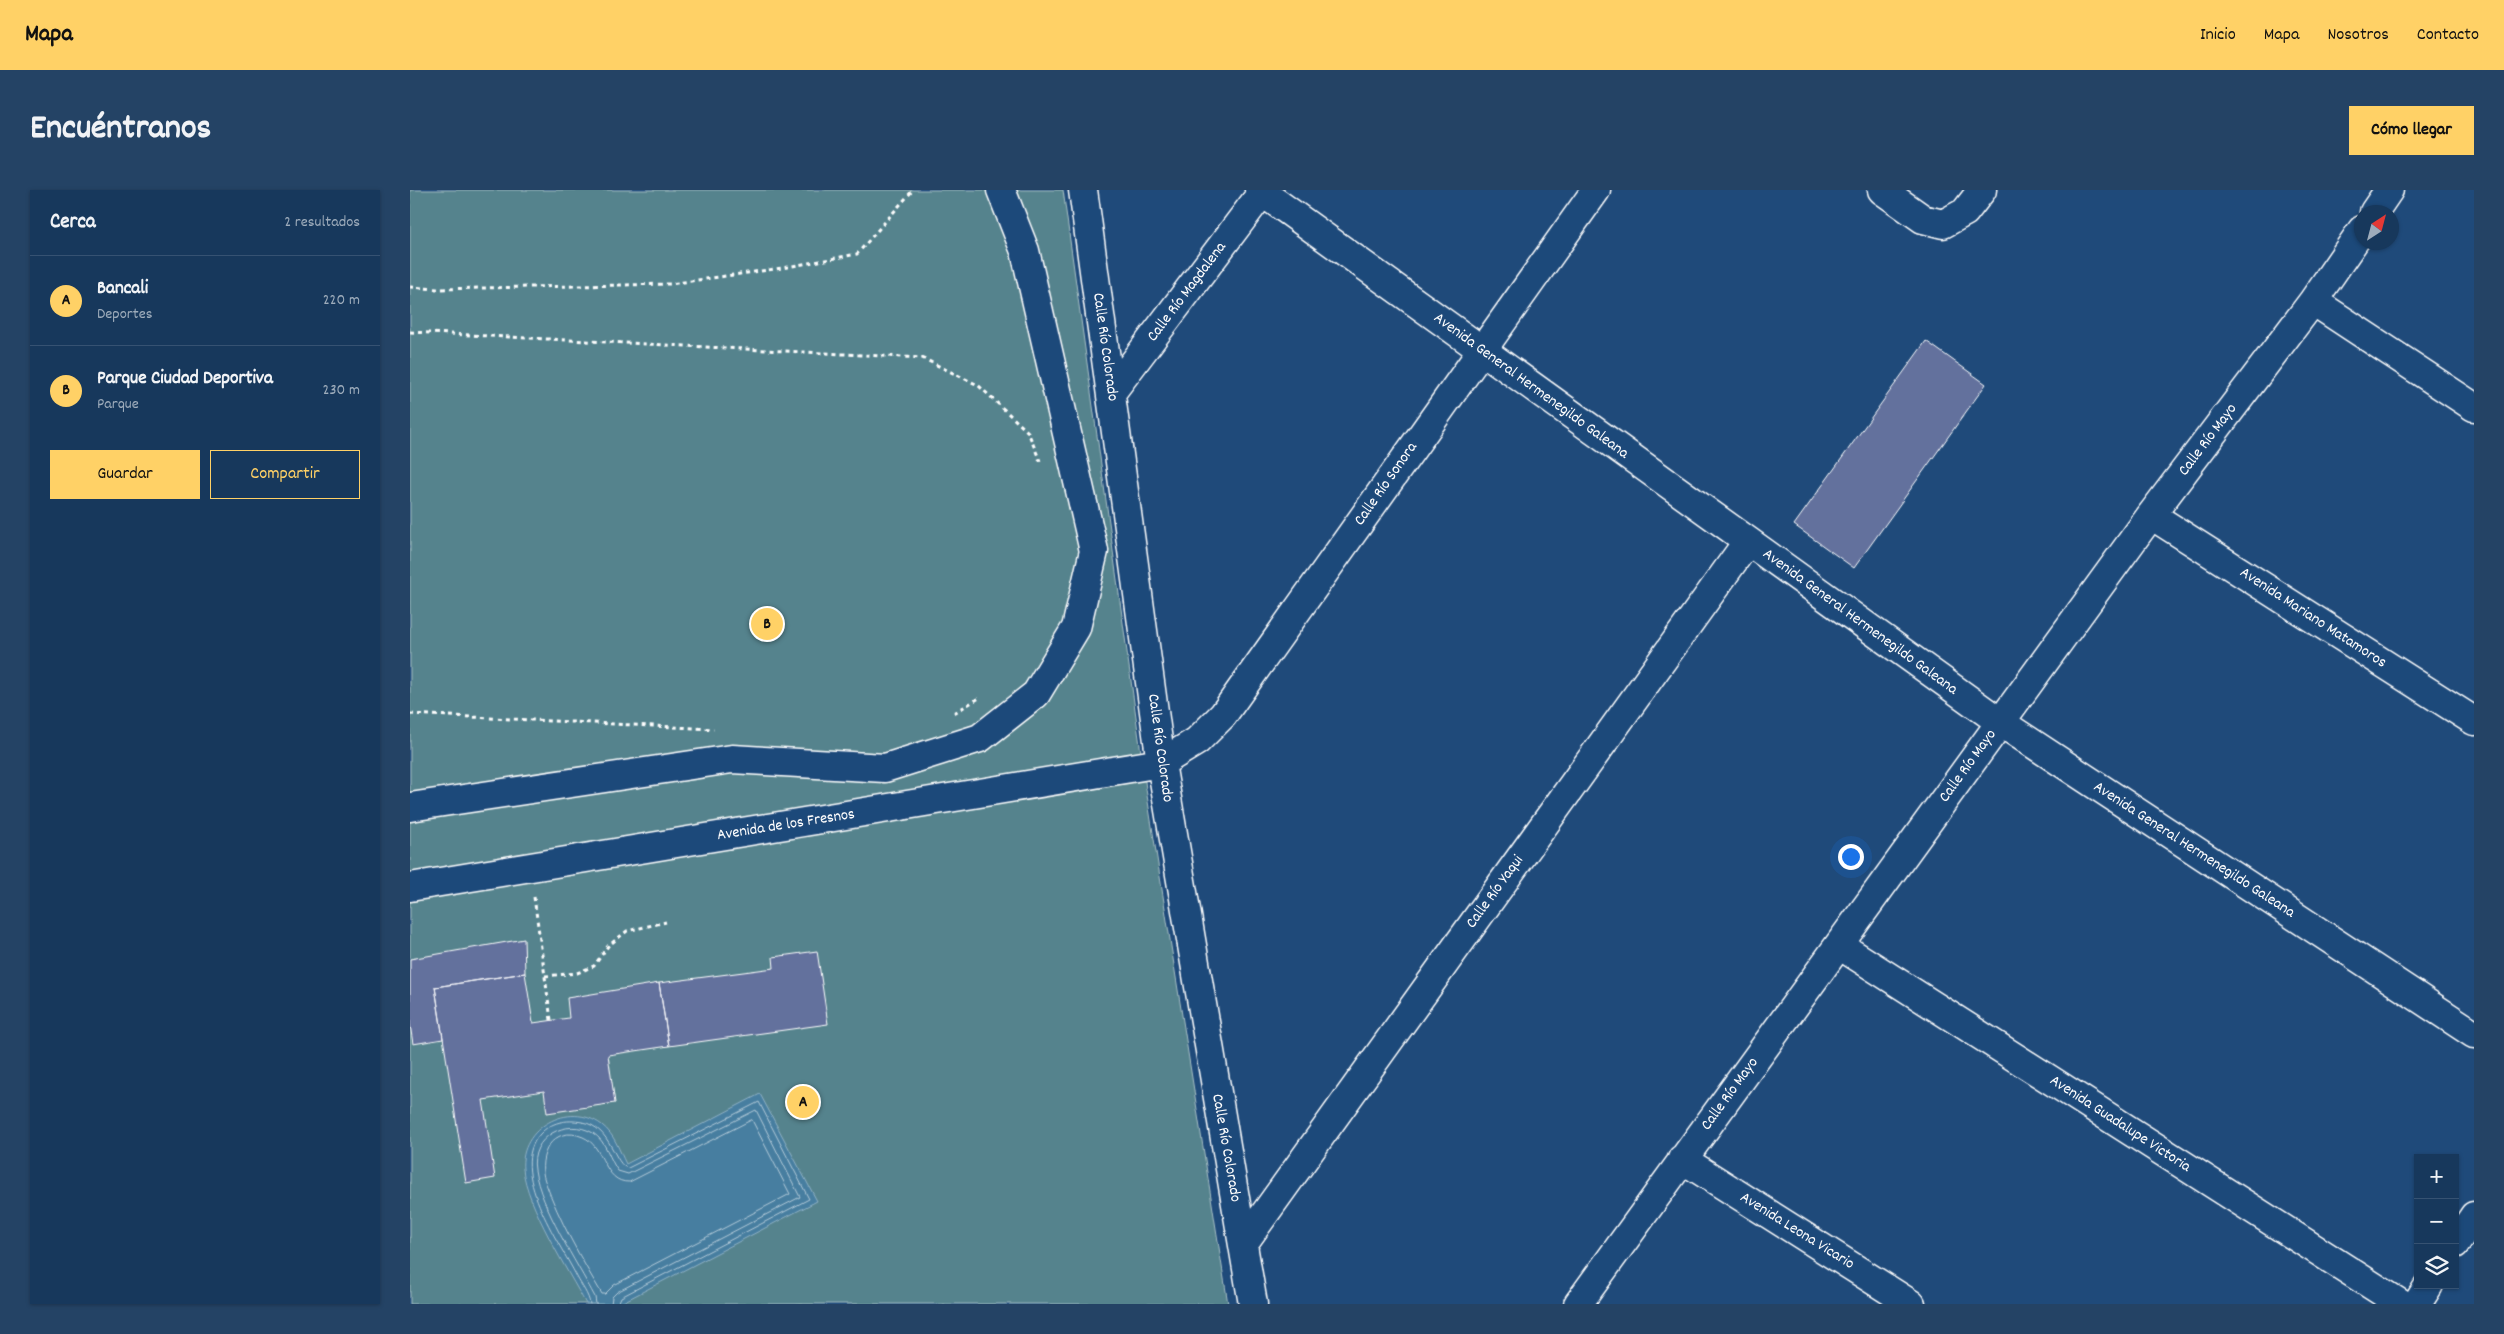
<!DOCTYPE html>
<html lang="es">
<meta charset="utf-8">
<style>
body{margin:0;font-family:Dekko,sans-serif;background:#244365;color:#f1f3f6}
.controls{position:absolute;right:15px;bottom:15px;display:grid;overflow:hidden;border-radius:0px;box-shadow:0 1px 4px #0004}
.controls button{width:45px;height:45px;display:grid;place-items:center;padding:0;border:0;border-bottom:1px solid #365272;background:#17385c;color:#f1f3f6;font:25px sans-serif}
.compass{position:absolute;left:1944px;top:15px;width:45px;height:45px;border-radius:50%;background:#17385c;box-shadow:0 1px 4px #0004;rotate:36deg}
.you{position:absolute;left:1440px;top:666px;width:18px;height:18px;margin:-12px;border:4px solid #fff;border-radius:50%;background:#1a73e8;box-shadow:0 0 0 8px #1a73e833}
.badge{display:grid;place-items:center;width:32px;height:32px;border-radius:50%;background:#ffd166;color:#111;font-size:16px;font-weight:700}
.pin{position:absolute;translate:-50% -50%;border:2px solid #fff;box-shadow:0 1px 5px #0006}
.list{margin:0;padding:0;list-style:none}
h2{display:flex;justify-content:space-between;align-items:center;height:65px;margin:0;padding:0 20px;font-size:21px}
h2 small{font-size:16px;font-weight:400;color:#9eacbb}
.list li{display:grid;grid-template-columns:32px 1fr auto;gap:15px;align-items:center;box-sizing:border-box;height:90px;padding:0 20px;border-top:1px solid #365272}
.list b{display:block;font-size:19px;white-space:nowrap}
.list p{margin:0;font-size:16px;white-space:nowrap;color:#9eacbb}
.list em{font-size:16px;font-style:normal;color:#9eacbb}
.actions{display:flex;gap:10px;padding:15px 20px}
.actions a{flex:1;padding:11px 0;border:1px solid #ffd166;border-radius:0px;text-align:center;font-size:18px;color:#ffd166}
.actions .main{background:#ffd166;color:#111}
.icon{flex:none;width:28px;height:28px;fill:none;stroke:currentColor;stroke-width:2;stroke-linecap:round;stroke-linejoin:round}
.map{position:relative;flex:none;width:2064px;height:1114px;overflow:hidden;border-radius:0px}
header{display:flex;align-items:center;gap:30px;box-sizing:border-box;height:70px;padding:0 25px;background:#ffd166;color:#111}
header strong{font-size:24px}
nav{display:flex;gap:28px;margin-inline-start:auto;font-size:18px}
.intro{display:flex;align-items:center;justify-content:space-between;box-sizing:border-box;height:120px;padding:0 30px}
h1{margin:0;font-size:35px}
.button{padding:12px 22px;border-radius:0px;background:#ffd166;color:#111;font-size:18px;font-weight:700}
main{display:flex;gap:30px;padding:0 30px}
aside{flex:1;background:#17385c;border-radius:0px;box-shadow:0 1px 4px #0004}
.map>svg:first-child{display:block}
.green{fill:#55838d;stroke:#aac1c6}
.water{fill:#467ea0;stroke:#90b2c6}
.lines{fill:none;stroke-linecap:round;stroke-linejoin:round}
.shore{stroke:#b5cbd9;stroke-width:1}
.building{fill:#64719d;stroke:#fff}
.street-casing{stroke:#fff;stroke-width:31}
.path{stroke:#fff;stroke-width:3;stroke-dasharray:4 4;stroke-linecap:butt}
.street{stroke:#1f4a7a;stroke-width:28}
.labels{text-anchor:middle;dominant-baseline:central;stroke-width:4;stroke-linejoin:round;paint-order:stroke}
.street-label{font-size:16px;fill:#fff;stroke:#1f4a7a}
</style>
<header>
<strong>Mapa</strong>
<nav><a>Inicio</a><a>Mapa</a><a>Nosotros</a><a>Contacto</a></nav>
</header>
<div class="intro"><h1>Encuéntranos</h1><a class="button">Cómo llegar</a></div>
<main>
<aside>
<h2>Cerca<small>2 resultados</small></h2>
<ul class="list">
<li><span class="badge">A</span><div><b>Bancali</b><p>Deportes</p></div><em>220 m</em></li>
<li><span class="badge">B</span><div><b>Parque Ciudad Deportiva</b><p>Parque</p></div><em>230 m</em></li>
</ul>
<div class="actions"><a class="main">Guardar</a><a>Compartir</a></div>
</aside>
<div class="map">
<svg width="2064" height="1114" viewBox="0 0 2064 1114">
<rect width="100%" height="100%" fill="#1f4a7a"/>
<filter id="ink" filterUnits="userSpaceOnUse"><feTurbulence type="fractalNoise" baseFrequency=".02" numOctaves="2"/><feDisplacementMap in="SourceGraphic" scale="10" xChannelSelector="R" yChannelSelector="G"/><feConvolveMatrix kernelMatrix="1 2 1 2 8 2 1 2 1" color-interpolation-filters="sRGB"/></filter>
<g filter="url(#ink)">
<path class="green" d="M0 0H653L736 599 818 1114H0Z"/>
<path class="water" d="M350 904 407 1011 209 1114H176C158 1081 116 1014 113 979 109 938 159 910 192 935 205 945 209 960 216 974Z"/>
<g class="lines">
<path class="shore" d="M342 930 380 1004 204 1095 195 1104H192C171 1069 149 1030 135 991 126 966 143 934 173 947 195 956 193 993 219 992Z
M180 1114C179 1105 171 1095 167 1087 149 1051 97 980 130 944 141 932 156 929 172 932 202 937 204 976 218 978L349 912 399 1009 211 1107 208 1114
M186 1114 185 1107C167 1073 130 1016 125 980 119 947 157 927 183 943 197 952 199 969 208 981L218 984 346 920 390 1007 207 1102 202 1107 201 1114"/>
</g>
<path class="building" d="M1516 151 1576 194 1444 378 1384 335Z
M114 749 115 783 25 797 33 849 3 854 0 834V769Z
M407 761 418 834 259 856 249 793 364 778 363 767Z
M115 783 123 833 159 828 157 808 249 793 259 856 198 865 205 913 137 923 134 901 73 910 85 988 56 993 25 797Z"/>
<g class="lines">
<g class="street-casing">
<path id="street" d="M673 0 751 573 843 1114
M849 0 1590 532 2064 844
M1472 0 1513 29 1533 34 1555 22 1572 0
M1964 22 1979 0
M1903 111 2064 217
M701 203 854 0
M1741 325 2064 531
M0 617 322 569 475 578 570 548 626 504 666 438 684 361 615 61 591 0
M0 697 751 573 787 551 813 525 1186 0
M1429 755 1991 1114
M1272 969 1501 1114
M833 1054 1338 351
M2045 1054 2064 1026
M1168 1114 1741 325 1903 111 1952 40
M2007 1114 2019 1095"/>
</g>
<path class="path" d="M0 97 27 99 260 94 372 78 447 64 503 0
M0 142 512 168 568 195 618 242 630 271
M544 523 569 508
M0 524 304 539
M124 707 141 830
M135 786 167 783 184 776 198 756 217 741 256 732"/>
<use href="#street" class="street"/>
</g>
</g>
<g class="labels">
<g class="street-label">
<text transform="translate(777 102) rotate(-53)">Calle Río Magdalena</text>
<text transform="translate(695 157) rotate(82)">Calle Río Colorado</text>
<text transform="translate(1121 196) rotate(36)">Avenida General Hermenegildo Galeana</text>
<text transform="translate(1798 250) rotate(-53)">Calle Río Mayo</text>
<text transform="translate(976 294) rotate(-55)">Calle Río Sonora</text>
<text transform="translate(1903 428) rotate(33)">Avenida Mariano Matamoros</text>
<text transform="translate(1450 432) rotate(36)">Avenida General Hermenegildo Galeana</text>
<text transform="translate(750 558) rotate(82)">Calle Río Colorado</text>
<text transform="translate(1558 576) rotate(-54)">Calle Río Mayo</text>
<text transform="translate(376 635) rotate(-9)">Avenida de los Fresnos</text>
<text transform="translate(1784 660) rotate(33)">Avenida General Hermenegildo Galeana</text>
<text transform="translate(1085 702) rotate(-54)">Calle Río Yaqui</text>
<text transform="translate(1320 904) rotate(-54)">Calle Río Mayo</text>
<text transform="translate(1710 934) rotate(33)">Avenida Guadalupe Victoria</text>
<text transform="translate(816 958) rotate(80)">Calle Río Colorado</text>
<text transform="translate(1387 1041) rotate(32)">Avenida Leona Vicario</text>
</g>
</g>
</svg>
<div class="controls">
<button>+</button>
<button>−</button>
<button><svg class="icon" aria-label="layers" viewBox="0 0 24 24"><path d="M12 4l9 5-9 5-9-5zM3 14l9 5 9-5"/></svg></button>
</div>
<svg class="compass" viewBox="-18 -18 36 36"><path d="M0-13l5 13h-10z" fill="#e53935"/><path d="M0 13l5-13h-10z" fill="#9eacbb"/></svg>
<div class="you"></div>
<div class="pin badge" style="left:393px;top:912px">A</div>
<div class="pin badge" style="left:357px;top:434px">B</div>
</div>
</main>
